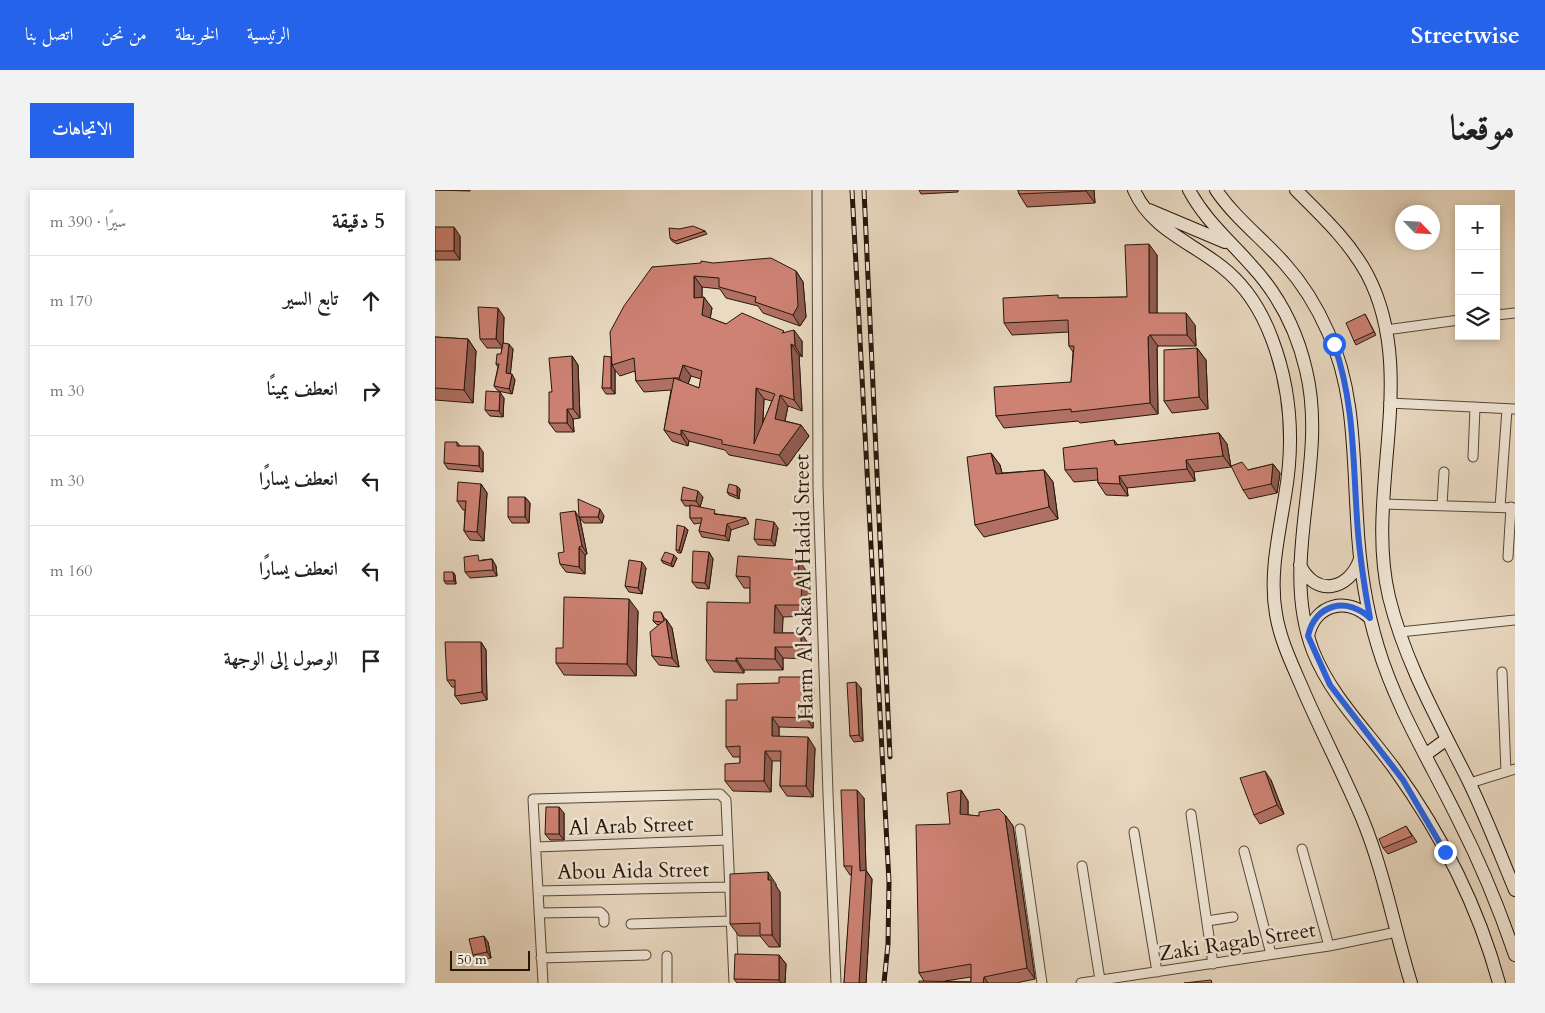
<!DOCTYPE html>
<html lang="ar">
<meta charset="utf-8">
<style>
body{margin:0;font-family:Cardo,Amiri,serif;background:#f2f2f2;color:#222;direction:rtl}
.controls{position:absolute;right:15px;top:15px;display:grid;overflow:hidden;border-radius:0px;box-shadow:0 2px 8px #0003}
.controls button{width:45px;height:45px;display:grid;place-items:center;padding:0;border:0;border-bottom:1px solid #e0e0e0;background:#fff;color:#222;font:25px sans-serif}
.compass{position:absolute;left:960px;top:15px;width:45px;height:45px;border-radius:50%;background:#fff;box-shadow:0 2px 8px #0003;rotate:115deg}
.scale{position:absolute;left:15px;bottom:12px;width:80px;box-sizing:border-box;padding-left:5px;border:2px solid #26170b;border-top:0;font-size:14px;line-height:18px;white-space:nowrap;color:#26170b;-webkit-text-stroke:4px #f1e7d7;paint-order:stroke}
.stop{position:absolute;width:15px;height:15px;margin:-11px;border:4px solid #2563eb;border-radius:50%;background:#fff}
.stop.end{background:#2563eb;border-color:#fff;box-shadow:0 1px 5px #0008}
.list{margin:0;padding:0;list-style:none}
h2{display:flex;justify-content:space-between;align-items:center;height:65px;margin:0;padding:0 20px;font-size:21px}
h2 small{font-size:16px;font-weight:400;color:#767676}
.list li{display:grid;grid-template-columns:32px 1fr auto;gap:15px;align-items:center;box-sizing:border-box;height:90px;padding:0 20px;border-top:1px solid #e0e0e0}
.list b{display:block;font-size:19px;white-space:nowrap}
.list em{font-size:16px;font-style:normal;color:#767676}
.icon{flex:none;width:28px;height:28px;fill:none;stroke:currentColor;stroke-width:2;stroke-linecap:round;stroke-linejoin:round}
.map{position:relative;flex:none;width:1080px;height:793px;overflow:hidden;direction:ltr;border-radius:0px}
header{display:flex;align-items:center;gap:30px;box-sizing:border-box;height:70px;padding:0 25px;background:#2563eb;color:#fff}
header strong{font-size:24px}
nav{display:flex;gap:28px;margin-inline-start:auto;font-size:18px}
.intro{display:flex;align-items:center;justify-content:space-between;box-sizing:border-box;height:120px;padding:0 30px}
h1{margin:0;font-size:35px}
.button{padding:12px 22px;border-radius:0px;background:#2563eb;color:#fff;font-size:18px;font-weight:700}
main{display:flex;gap:30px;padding:0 30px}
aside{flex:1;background:#fff;border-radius:0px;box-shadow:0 2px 8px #0003}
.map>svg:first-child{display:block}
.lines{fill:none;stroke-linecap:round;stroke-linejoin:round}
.street-casing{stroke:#574839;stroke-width:11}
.secondary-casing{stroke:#26170b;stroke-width:14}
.street{stroke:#f1e7d7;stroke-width:9}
.secondary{stroke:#f1e7d7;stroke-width:12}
.rail-casing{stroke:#26170b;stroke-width:5}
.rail{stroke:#f1e7d7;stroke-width:3;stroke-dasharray:9;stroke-linecap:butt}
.wall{fill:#b17064;stroke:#26170b;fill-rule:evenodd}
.shaded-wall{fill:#905b51;stroke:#26170b}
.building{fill:#ce8274;stroke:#26170b;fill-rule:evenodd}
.route{stroke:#2563eb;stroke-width:6}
.labels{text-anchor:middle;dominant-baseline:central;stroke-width:5;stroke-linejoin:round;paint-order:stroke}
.street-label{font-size:21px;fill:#26170b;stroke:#f1e7d7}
</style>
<header>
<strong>Streetwise</strong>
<nav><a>الرئيسية</a><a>الخريطة</a><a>من نحن</a><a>اتصل بنا</a></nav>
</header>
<div class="intro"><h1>موقعنا</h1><a class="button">الاتجاهات</a></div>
<main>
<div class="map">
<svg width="1080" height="793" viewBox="0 0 1080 793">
<rect width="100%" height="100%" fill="#eadac2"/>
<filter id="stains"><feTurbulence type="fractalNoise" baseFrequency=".004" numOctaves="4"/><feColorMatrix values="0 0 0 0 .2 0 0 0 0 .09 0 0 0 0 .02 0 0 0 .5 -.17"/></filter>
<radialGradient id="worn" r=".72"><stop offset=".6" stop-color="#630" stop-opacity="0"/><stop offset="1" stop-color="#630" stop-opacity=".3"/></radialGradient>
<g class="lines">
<g class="street-casing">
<path id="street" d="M382 0 383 296 393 604 401 793
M1061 125 1080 123
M951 140 1024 130
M954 213 1080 219
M1038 267 1040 217
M948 314 1080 318
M1007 315 1009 282
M1065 317 1072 219
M1073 367 1076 317
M965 442 1080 430
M1067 482 1071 582
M1035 593 1080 579
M756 624 778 774
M585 639 607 793
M699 642 722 782
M101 657 293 650
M867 659 894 756
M809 661 836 764
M647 676 665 790
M103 701 294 697
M104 723 165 722 169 726V732
M772 731 798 727
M196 734 296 731
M232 766V793
M106 768 211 765
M108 793 98 609 285 604 291 610 299 793
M646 793 894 756 962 742"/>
</g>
<g class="secondary-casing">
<path id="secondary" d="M699 0C716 39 756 52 787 77 810 95 827 122 837 149 856 199 859 254 850 306 844 344 834 385 841 424 845 449 856 472 866 495 885 540 908 583 927 628 949 681 959 738 976 793
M754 0C770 30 794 50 816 75 843 104 862 141 871 180 894 274 843 370 878 461 896 506 931 540 959 578 1005 642 1043 716 1064 793
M781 0C800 28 828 49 850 74 868 94 882 117 893 142 920 200 918 265 922 328 924 371 930 415 943 457 961 517 995 572 1023 629 1045 672 1064 718 1080 765
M861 0C887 26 914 51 932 84 985 184 929 302 954 407 970 473 1004 532 1034 592 1051 627 1065 664 1080 700
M714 20 790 52
M865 375C880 407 914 401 925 369
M873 446C880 414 912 406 935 428
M990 565 1012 549"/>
</g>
<use href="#street" class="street"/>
<use href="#secondary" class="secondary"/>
<g class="rail-casing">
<path id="rail" d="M417 0 454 692 453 754 449 793
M429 0 455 567"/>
</g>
<use href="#rail" class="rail"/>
</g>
<path class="wall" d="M0 0H35V1Z
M484 0H523V2L486 4Z
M583 0H659L660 13 592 17 584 4Z
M0 37 25 46V70H0Z
M244 39 270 41 272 44 242 54 237 51 235 48Z
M722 65V123L760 135 761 156H723L722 158 723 224 645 233 643 231 569 238 561 226 636 192 638 162 634 156V142L577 145 569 133 625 108 692 107Z
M217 77 361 81 368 92 371 127 365 136 328 123 323 116 291 108 285 99 267 97V107L277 118 275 128 291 134 350 143 367 151V167L364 165 367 221 353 216 350 231 366 235 374 246 352 276 294 265 290 260 254 251 253 256 237 251 229 240 236 200 209 202 201 191 200 181 185 186 180 180V204H171L167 198 176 167ZM256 186 266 189 264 198 253 194ZM329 209 337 211 328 233Z
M930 124 941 145 921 155 919 151Z
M69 127 68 153 78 159 75 184 80 190 77 204 63 201 59 196 63 177 61 174 66 164 67 158H52L45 149Z
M0 147 33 149 41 161 38 213 0 210Z
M762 158 771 170 773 219 737 223 729 211Z
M137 166 143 175 145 228 138 229 139 242H121L114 233 117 202Z
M69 208 68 227 55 226 50 220Z
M784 243 792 254 796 277 759 282 760 291 692 298 693 306 671 305 663 293V290L639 292 630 280 679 250 683 255Z
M22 252 25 256 48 262V282L13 279 9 273Z
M556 263 565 275 567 283 609 280 618 292 623 329 549 347 540 335Z
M838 274 845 283 842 303 814 309 808 300 813 280Z
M46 294 52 303 49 351 35 350 29 341 30 320H28L22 311Z
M305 299 304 309 294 305 292 302Z
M90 307 95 313 94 333H77L73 327Z
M268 307 265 317 282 324 311 328 314 334 296 340 294 351 267 347 264 341 266 333 259 334 255 328V316H250L246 310Z
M169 326 167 333H149L144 327Z
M145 329 152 364 150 365V384L131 382 125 374 129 362Z
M343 338 340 356 323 355 319 349Z
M253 340 246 363H243L241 360Z
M274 362 278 369 274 399 262 398 257 392Z
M239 365 242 368 238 377 228 373 226 370Z
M57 369 61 376 62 386 35 388 30 382 47 370Z
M211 378 207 404 194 402 190 396Z
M18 382 20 385 21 394H11L9 391Z
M372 382V395L375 400 374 426 348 427 347 443H366L374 455V469L348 468V480H309V483L279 482 271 470 315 413V398H309L301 386Z
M203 421 201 486 129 485 121 473Z
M226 422 230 429H231L237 438 244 477 224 475 217 466 224 435 221 434 218 431Z
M46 452 51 460 52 510 26 514 20 506V497H17L12 490Z
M379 498 378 538 344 537V546L380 558 378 607 352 606 345 596 346 571H337L336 602 298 601 290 591 305 573V567H298L291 557 302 510Z
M426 498 428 551 419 552 415 546Z
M836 590 849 624 825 634 819 625Z
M526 600 533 611V625L544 626 570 625 578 636 600 789 581 793H484L489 791 484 783 515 634ZM536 787V792L510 791Z
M429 608 431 680 437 689 431 793H409L417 685H415L409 676Z
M129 623V650H115L110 644Z
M971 636 982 652 953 664 948 658Z
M341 694V696L345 702V757H334L325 746H304L295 734Z
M53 752 56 768 42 771 38 765Z
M344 765 351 774 350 793H302L299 789Z"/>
<path class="shaded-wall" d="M651 0H659L660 13 651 1Z
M19 37 25 46V70L19 61Z
M714 54 722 65V134L714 123Z
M361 81 368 92 371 127 365 136 358 125Z
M259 86 267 97V119L259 108Z
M269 107 277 118 274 136 267 125Z
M63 118 69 127 68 158 61 149Z
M751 123 760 135 761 156 752 145Z
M359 140 367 151V167L360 156Z
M715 145 723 156 722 158 723 224 715 213 713 147Z
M33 149 41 161 38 213 29 200Z
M74 154 78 159 75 188 71 183Z
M356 154 364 165 367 221 359 210Z
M762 158 771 170 773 219 764 207Z
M137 166 143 175 145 228 138 219Z
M176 167 180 174 177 175 180 180V204L176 198Z
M248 175 256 186 251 199 244 188Z
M77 184 80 190 77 204 74 199Z
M321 198 329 209 326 262 319 254Z
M65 202 69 208 68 227 64 221Z
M345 205 353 216 348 240 340 229Z
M132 219 138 229 139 242 132 233Z
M366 235 374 246 352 276 344 265Z
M246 240 254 251 253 256 246 245Z
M784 243 792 254 796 277 788 266Z
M44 256 48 262V282L44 276Z
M556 263 565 275 570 296 561 284Z
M751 270 759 282 760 291 752 279Z
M838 274 845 283 842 303 836 294Z
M609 280 618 292 623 329 614 317Z
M684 286 692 298 693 306 685 294Z
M46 294 52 303 49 351 42 342Z
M302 296 305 299 304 309 302 306Z
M263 301 268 307 265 317 261 311Z
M90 307 95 313 94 333 90 327Z
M165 319 169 326 167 333 163 327Z
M140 321 145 329 152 364 147 356Z
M339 332 343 338 340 356 336 350Z
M292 334 296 340 294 351 290 346Z
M250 337 253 340 246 363 244 360Z
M144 357 150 365V384L144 377Z
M274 362 278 369 274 399 270 393Z
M239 365 242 368 238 377 236 374Z
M57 369 61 376 62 386 58 380Z
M364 370 372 382V395L375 400 374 426 366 415 363 388Z
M207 372 211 378 207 404 203 398Z
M18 382 20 385 21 394 19 391Z
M194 409 203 421 201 486 192 474Z
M340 415 348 427 347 454 339 443Z
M231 429 237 438 244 477 237 468Z
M366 443 374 455V469L366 457Z
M46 452 51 460 52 510 47 502Z
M340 457 348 468V480L340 469Z
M301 468 309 480V483L301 471Z
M372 487 379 498 378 538 371 528Z
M421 492 426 498 428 551 424 545Z
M337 527 344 537V556L337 546Z
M373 547 380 558 378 607 371 596Z
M330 561 337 571 336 602 329 591Z
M830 581 836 590 849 624 842 615Z
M422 600 429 608 431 681 437 689 431 793H424L425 681Z
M526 600 533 611V635L525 624Z
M124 617 129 623V650L124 644Z
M570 625 578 636 600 789 592 778Z
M333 682 341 694V696L345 702V757L337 745Z
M49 746 53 752 56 768 52 762Z
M344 765 351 774 350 793H346L344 790Z
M549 787 553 793H548Z"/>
<path class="building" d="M583 0H651V1L584 4Z
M258 36 270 41 240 51 235 48 234 38 244 39Z
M0 37H19V61H0Z
M714 54V123H751L752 145H715L713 147 715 213 636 222V219L561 226 559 197 636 192 639 156H634L633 130 569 133 568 108 623 105V108L692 107 690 55Z
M336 68 361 81 363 116 358 125 320 112 321 107 284 97V88L259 86V108L269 107 267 125 291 134 307 123 349 141 347 143 359 140 360 156 356 154 359 210 345 205 340 229 366 235 344 265 287 254V250L246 240V245L229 240 239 188 201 191 199 168 177 175 175 142 189 116 217 77 266 73V71L278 73ZM248 175 267 181 264 198 239 188H244ZM321 198 340 204 319 254Z
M43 117 63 118 61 149H45Z
M930 124 939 142 919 151 911 133Z
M0 147 33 149 29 200 0 198Z
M68 153 74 154 71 183 77 184 74 199 59 196 64 174H61L62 164H66Z
M762 158 764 207 729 211V160Z
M137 166 138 219H132V233H114V202H117L114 168Z
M169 166 176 167V198H167Z
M51 201 65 202 64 221 50 220Z
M784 243 788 266 751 270 752 279 684 286 685 294 663 293 662 278 630 280 628 258 679 250 680 255Z
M10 252H22V256H44V276L9 273Z
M556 263 561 284 609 280 614 317 540 335 532 267Z
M807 272 813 280 838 274 836 294 808 300 796 276Z
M23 292 46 294 42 342 29 341 31 311H22Z
M294 294 302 296V306L292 302Z
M248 297 263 301 261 311 246 310Z
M73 307H90V327H73Z
M143 309 165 319 163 327H144Z
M255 315 280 320 279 324 311 328 292 334 290 346 264 341 267 328H255Z
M140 321 147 356 144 357V377L125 374 123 363 129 362 125 323Z
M321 329 339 332 336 350 319 349Z
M242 335 250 337 244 360H241Z
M258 361 274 362 270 393 257 392Z
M230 362 239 365 236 374 226 370Z
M43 365 44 371 57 369 58 380 30 382 29 367Z
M303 366 364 370 363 388H367L366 415H340L339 443H366V457H340V469L301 468V471L271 470 272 412 315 413V387L301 386Z
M194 370 207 372 203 398 190 396Z
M9 382H18L19 391H9Z
M129 407 194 409 192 474 121 473V458H128Z
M219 422H226L229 430 227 432 218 431Z
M231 429 237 468 217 466 215 442Z
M10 452H46L47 502 20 506V490H12Z
M344 487H372L371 528 337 527V546L373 547 371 596H345L346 561H330L329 591H290V574L305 573V556L291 557V510H302V494L344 493Z
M421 492 424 545 415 546 412 493Z
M830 581 842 615 819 625 805 588Z
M406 600H422L425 681 431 680 424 793H409L417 676H409Z
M526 600 525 624 544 626V622L564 619 570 625 592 778 549 787 548 793H484V791L536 792V774L484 783 481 635 515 634 512 603Z
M111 617H124V644H110Z
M971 636 977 646 948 658 944 649Z
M333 682V690H336L337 745H325V733L295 734V684Z
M49 746 52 762 38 765 34 749Z
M300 764 344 765V790L299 789Z
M776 790 777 793H749Z"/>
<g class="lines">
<path class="route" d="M899 154C919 211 918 269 922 329 924 362 929 395 935 428 912 406 880 414 873 446L895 495 968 590 1010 662"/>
</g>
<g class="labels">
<g class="street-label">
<text transform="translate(369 397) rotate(-91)">Harm Al Saka Al Hadid Street</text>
<text transform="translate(196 636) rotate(-2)">Al Arab Street</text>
<text transform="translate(198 681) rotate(-1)">Abou Aida Street</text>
<text transform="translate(802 752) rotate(-9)">Zaki Ragab Street</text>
</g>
</g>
<rect width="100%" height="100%" filter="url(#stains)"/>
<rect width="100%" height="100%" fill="url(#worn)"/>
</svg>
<div class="controls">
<button>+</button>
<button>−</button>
<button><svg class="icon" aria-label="layers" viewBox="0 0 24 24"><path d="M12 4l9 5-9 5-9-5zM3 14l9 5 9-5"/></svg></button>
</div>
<svg class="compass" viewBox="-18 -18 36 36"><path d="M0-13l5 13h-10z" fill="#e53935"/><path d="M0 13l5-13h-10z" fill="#767676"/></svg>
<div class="scale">50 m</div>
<div class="stop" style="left:899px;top:154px"></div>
<div class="stop end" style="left:1010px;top:662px"></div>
</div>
<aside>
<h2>5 دقيقة<small>سيرًا · 390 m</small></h2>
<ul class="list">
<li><svg class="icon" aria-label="ahead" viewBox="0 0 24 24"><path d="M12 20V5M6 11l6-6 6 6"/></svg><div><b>تابع السير</b></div><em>170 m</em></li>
<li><svg class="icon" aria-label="right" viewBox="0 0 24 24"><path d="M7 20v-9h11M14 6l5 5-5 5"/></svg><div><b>انعطف يمينًا</b></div><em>30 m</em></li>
<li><svg class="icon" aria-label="left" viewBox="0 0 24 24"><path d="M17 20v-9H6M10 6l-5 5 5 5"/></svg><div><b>انعطف يسارًا</b></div><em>30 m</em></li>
<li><svg class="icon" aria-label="left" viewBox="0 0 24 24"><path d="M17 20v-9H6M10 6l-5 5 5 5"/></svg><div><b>انعطف يسارًا</b></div><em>160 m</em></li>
<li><svg class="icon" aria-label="arrive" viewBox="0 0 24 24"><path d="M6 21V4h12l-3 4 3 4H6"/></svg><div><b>الوصول إلى الوجهة</b></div></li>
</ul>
</aside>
</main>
